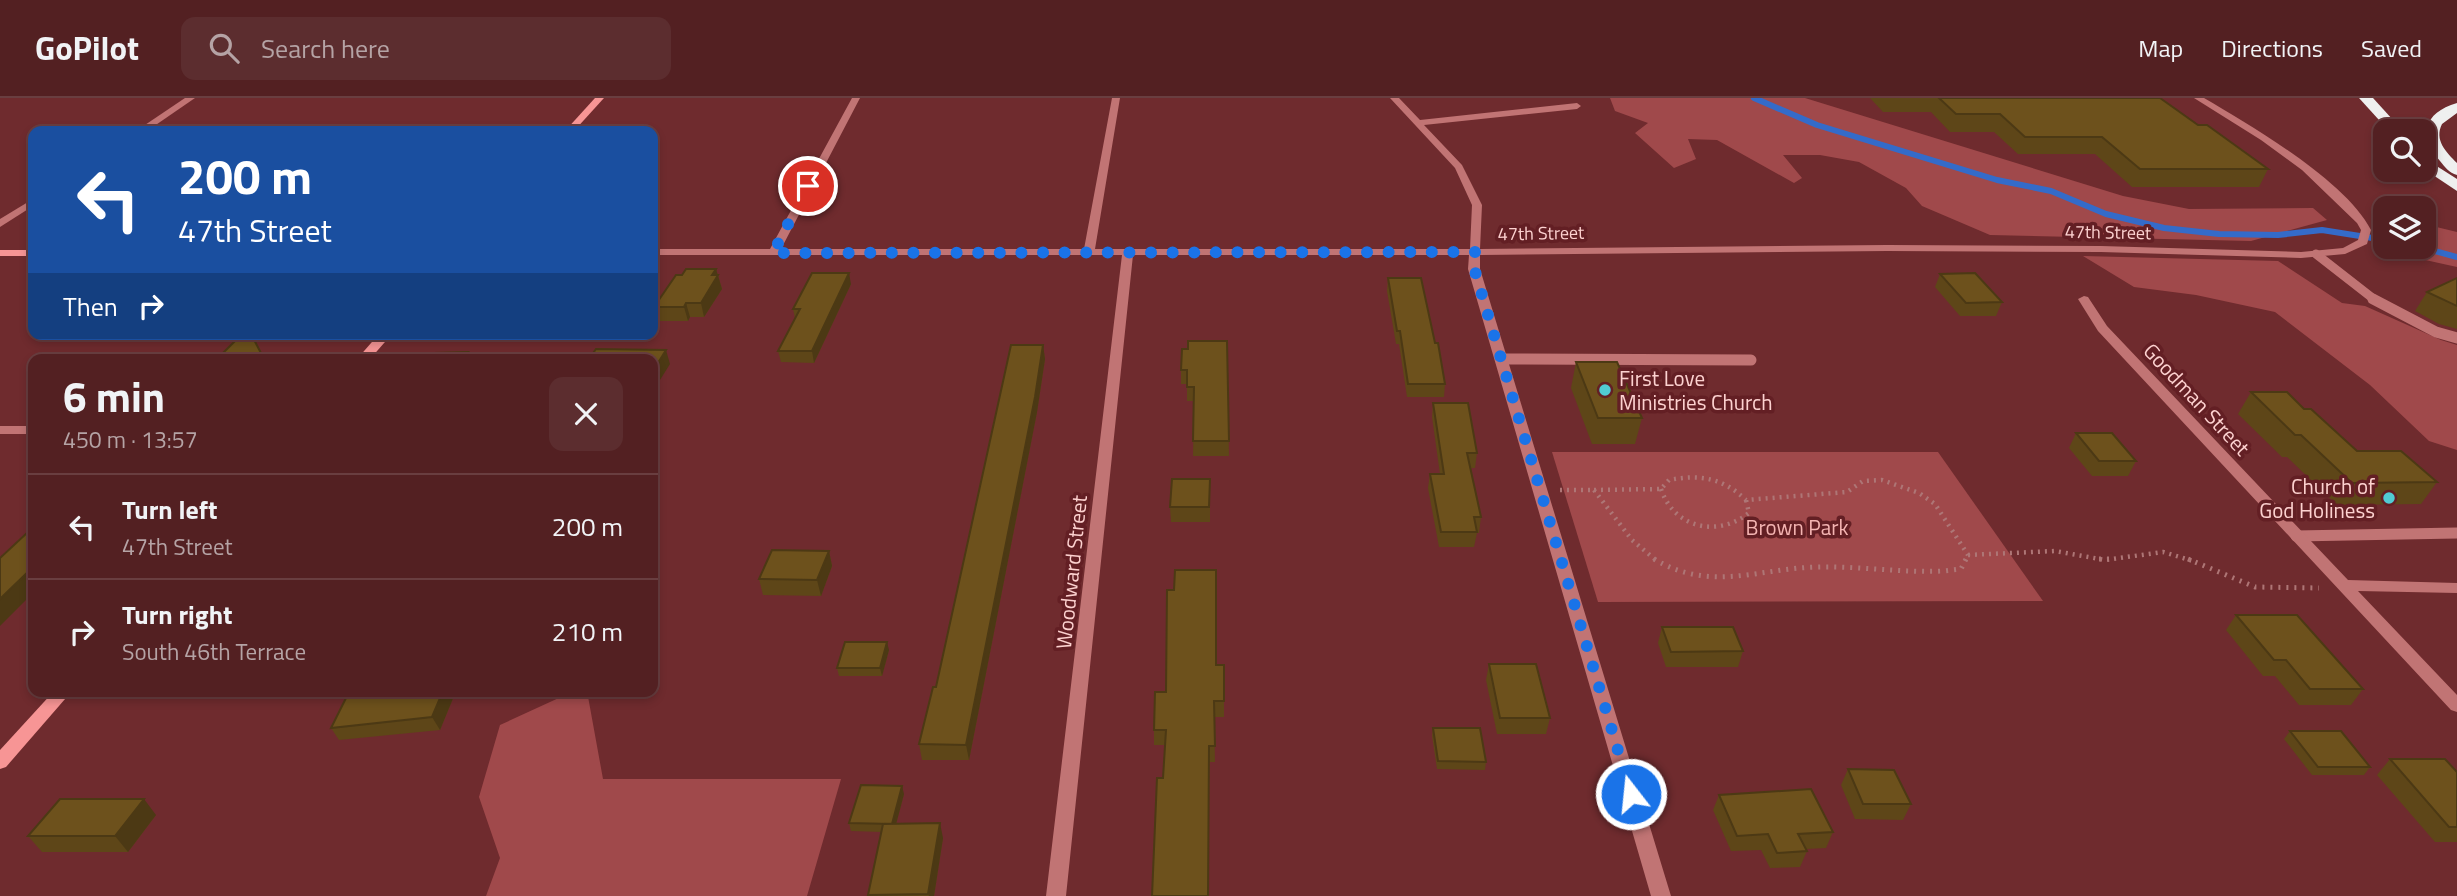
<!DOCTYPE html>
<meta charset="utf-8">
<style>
body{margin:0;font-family:"Titillium Web",sans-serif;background:#5c2d2f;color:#f1f3f6;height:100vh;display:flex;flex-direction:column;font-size:26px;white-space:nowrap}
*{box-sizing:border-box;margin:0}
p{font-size:23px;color:#b5a3a5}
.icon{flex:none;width:38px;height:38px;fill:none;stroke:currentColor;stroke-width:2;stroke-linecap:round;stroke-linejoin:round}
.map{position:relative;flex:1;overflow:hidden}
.panel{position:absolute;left:28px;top:256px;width:630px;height:343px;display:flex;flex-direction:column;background:#532022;border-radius:14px;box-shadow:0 4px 10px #0003,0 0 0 2px #693e40}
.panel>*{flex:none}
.hud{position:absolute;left:28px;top:28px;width:630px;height:214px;border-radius:14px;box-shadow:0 4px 10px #0003,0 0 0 2px #693e40;background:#1a4fa0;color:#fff;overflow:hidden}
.controls{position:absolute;left:2373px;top:21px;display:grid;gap:14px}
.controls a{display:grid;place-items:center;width:63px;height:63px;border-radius:14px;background:#532022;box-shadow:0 4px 10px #0003,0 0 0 2px #693e40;font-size:35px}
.pin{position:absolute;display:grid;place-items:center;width:60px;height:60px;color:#fff;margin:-30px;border:4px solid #fff;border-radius:50%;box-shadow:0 2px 7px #0007}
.me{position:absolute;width:77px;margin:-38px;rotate:344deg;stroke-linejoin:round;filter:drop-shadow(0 0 5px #0008)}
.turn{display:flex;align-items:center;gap:24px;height:147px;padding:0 35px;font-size:32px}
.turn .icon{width:91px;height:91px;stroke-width:2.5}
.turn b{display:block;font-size:49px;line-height:60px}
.then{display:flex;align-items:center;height:66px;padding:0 35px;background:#0003;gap:14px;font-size:26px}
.round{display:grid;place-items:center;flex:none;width:74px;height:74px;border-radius:14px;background:#5c2d2f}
.summary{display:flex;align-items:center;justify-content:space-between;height:119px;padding:0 35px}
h1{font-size:42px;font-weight:700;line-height:52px}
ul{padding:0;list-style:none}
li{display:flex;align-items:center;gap:21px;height:105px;padding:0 35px;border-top:2px solid #693e40}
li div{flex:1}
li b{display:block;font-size:26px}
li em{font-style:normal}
header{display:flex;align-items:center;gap:42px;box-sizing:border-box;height:98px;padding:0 35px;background:#532022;border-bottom:2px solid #693e40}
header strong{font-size:33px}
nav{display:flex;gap:38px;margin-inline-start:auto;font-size:24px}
.search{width:490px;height:63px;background:#5c2d2f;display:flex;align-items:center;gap:18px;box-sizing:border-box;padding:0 24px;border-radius:14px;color:#b5a3a5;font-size:26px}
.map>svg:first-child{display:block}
.green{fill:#a0494b}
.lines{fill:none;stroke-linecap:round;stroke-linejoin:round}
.stream{stroke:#346bc9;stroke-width:6}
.path-far1{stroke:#ae7676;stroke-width:4.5;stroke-dasharray:2 5;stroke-linecap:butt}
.path{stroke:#ae7676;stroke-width:5;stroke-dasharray:2 6;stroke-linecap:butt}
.service-far1{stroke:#c17474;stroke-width:9}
.service{stroke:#c17474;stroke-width:11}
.minor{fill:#c17474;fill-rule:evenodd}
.secondary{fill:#f79595;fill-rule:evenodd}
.motorway{fill:#eff0ef;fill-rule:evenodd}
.wall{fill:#5e4618}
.shaded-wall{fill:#4c3914}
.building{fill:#6d511c;stroke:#4c3914;stroke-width:2}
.route{stroke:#1a73e8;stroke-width:12;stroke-dasharray:0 21.6}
.poi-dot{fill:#51ccd3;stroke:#631f24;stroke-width:2.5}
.labels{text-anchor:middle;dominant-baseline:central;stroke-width:7;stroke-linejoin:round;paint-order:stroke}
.far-street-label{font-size:18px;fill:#fdd2d0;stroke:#631f24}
.poi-label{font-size:21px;fill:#fdd2d0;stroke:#631f24;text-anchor:start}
.street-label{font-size:21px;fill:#fdd2d0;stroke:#631f24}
.park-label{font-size:21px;fill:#f4b4b2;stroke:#631f24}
</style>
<header>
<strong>GoPilot</strong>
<div class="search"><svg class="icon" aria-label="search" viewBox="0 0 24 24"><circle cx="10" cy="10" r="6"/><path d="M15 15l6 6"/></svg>Search here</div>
<nav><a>Map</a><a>Directions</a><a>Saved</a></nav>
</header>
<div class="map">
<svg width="2457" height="798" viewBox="0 0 2457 798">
<rect width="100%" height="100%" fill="#6f2b2e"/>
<!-- green -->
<g class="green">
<polygon points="1610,0 1805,0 2123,98 2189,111 2313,110 2327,122 2251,143 1990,137 1922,108 1906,90 1859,64 1820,57 1783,57 1802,80 1794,85 1717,42 1688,41 1696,61 1674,70 1635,35 1648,25 1615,13"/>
<polygon points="2424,126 2457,134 2457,169 2398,156 2383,148 2385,142 2385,149 2424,149"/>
<polygon points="2083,158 2278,163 2342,205 2365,208 2441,242 2457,247 2457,352 2429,343 2370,287 2275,214 2196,197 2134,189"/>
<polygon points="1552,354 1938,354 2043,503 1598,504"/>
<polygon points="574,593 587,593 603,681 841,681 807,798 486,798 500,760 479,699 500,627"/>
</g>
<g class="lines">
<!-- stream -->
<g class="stream">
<polyline points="1754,0 1817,27 1997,82 2051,93 2106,116 2164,130 2219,136 2278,137 2322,132 2385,142"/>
<polyline points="2420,149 2457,159"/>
</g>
<!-- path-far1 -->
<g class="path-far1">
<path d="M1661,391C1674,430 1717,440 1749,415L1746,402"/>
<polyline points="1560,392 1594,392"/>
<polyline points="1594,392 1632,442 1657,463"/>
<path d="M1594,392L1661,391L1669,382C1700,376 1723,380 1746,402L1847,394L1863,383L1882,382L1919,395L1935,406L1968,457L1965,463"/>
<polyline points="1968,457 2055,453 2105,462 2163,454 2193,463"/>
</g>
<!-- path -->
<g class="path">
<path d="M1654,461C1711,495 1759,470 1818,469C1860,468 1901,475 1943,473L1961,471L1966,461"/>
<polyline points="2099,461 2112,461"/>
<polyline points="2188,461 2255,489 2319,490"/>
</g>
<!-- service-far1 -->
<polyline class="service-far1" points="2316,156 2375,202"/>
<!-- service -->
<g class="service">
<polyline points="2373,201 2436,234 2457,240"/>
<polyline points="1501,261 1751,262"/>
<polyline points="2296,438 2457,435"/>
</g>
<!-- minor -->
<g class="minor">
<polygon points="185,0 195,0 147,33 136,33"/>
<path d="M852,0H860L781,151H1084L1112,0H1120L1095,151H1470L1472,107L1455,70L1390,0H1399L1420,22L1577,5L1581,8L1577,11L1424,27L1462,67L1482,107L1480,151L1887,147L2101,148L2301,154L2343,150L2358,142L2361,132L2357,125L2302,72L2261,42L2194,0H2204C2252,28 2346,83 2371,132L2367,146L2345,156L2301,160L2101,154L1887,153L1480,157V171L1671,798H1651L1468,171L1469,157H1133L1066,798H1046L1122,157H653V151H770Z"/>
<polygon points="33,101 33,108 0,129 0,121"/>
<polygon points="2084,198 2088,199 2107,228 2348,482 2457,485 2457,495 2358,493 2457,597 2457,614 2451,612 2098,233 2078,201"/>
<rect x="0" y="328" width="33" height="8"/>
</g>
<!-- secondary -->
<g class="secondary">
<polygon points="595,0 604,0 574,33 565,33"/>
<rect x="0" y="152" width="33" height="6"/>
<polygon points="379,236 392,236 370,261 357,261"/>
<polygon points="54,593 72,593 6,669 0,671 0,652"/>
</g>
<!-- motorway -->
<g class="motorway">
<polygon points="2359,0 2373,0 2403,33 2389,33"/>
<path d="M2457,5V15L2442,26C2434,42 2446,54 2457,65V77C2449,75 2445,69 2440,63C2418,38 2423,15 2457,5Z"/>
<polygon points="2424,60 2457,81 2457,93 2424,71"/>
</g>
</g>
<!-- wall -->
<g class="wall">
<polygon points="1870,0 2160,0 2198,27 2268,71 2259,89 2132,89 2095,56 2018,56 1994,34 1950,34 1931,14 1883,14"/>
<polygon points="716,171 722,191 704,219 690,219 688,223 659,223 654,209 682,177"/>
<polygon points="1940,176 2002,204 1996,218 1960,218 1935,189"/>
<polygon points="1388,180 1435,245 1445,286 1444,299 1407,299 1399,246 1396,246 1387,193"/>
<polygon points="2457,180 2457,231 2439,226 2415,213 2427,194"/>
<polygon points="851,186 814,265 781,264 778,253 795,220 793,211"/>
<polygon points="1227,243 1229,358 1193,358 1194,303 1187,303 1187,286 1181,286 1181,272 1188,251"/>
<polygon points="1043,247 1045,261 1037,314 969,662 922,662 919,646"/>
<polygon points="1576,264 1642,320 1635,346 1592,346 1571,290"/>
<polygon points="2251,294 2357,353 2437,384 2421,406 2337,407 2287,359 2282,359 2238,316"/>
<polygon points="1433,305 1477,355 1475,370 1471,370 1481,419 1479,435 1477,435 1474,449 1439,449 1428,390 1430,376 1440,376 1432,319"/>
<polygon points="2076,335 2136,363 2128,378 2092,378 2069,350"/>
<polygon points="1210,381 1210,424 1171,424 1170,409"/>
<polygon points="829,453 832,468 821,498 763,497 759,481"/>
<polygon points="2236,517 2363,591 2351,607 2299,607 2275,578 2263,578 2226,532"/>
<polygon points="1662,529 1743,553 1738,569 1666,569 1658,545"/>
<polygon points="889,552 882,578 839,578 837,570"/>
<polygon points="1489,566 1550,620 1546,636 1497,636 1486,582"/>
<polygon points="1216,567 1224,567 1224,619 1214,619 1215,664 1210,664 1163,680 1165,647 1154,647 1154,632 1166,594"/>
<polygon points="377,593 456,593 440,632 339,642 331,630"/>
<polygon points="1433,630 1486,664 1485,672 1437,671 1432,638"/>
<polygon points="2290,633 2370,669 2364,677 2312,677 2284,641"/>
<polygon points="2390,661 2457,674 2457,744 2435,744 2377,677"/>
<polygon points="1848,671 1911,706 1903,722 1855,721 1841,687"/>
<polygon points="904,696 896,726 943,740 934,798 869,798 882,734 851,733 849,725"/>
<polygon points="1719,697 1833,734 1826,750 1806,751 1807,753 1800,769 1770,770 1761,752 1731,753 1713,712"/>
<polygon points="156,717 128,754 42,754 28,738"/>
</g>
<!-- shaded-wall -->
<g class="shaded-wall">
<polygon points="716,171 722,191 704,219 701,205 712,177"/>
<polygon points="849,175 851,186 814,265 812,253"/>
<polygon points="686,205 690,219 688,223 684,209"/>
<polygon points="1043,247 1045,261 1037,314 969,662 966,647"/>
<polygon points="666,252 670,266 655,290 653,282 653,273"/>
<polygon points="468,254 471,261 463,261"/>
<polygon points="262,257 264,261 251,261"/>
<polygon points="829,453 832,468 821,498 817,482"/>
<polygon points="33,469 33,495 0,528 0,501"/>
<polygon points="887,544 889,552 882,578 880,570"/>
<polygon points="443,593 456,593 440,632 432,619"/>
<polygon points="902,688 904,696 894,734 892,726"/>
<polygon points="144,701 156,717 128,754 115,738"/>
<polygon points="940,725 943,740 934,798 929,798 928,796"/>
</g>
<!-- building -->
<g class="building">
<polygon points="1939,0 2160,0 2198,27 2207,27 2268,71 2140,71 2102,39 2025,39 2000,16 1956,16"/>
<polygon points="686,171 716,171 712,177 718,177 701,205 686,205 684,209 654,209 676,177 682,177"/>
<polygon points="812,175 849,175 812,253 778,253 800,211 793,211"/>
<polygon points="1975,175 2002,204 1966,205 1940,176"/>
<polygon points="1388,180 1421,180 1435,245 1438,245 1445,286 1408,286 1400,233 1397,233"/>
<polygon points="2457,180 2457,208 2427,194"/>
<polygon points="242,236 251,236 262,257 251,261 217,261"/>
<polygon points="1188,243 1227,243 1229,343 1193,343 1194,289 1187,289 1187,272 1181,272 1182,251 1188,251"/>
<polygon points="1011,247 1043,247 1035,299 966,647 919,646 933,589 936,589"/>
<polygon points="596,251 666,252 653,273 653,261 589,261"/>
<polygon points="468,254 463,261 429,261 434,255"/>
<polygon points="101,256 167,256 162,261 96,261"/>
<polygon points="1576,264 1617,264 1642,320 1598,320"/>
<polygon points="2251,294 2287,294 2304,311 2311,311 2357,353 2401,353 2437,384 2352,385 2301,337 2295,337"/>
<polygon points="1433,305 1468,305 1477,355 1467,355 1481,419 1474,419 1477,434 1441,434 1430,376 1444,376"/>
<polygon points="2076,335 2112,335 2136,363 2099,363"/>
<polygon points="1172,381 1210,381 1209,409 1170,409"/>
<polygon points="28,434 33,434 33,469 0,501 0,460"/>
<polygon points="772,452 829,453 817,482 759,481"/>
<polygon points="1175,472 1216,472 1216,567 1224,567 1224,603 1214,603 1215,648 1209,648 1208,798 1152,798 1157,680 1163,680 1166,632 1154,632 1155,594 1166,594 1167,492 1174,492"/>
<polygon points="2236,517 2297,517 2363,591 2310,591 2286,562 2274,562"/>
<polygon points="1662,529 1733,529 1743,553 1671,554"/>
<polygon points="845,544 887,544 880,570 837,570"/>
<polygon points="1489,566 1536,566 1550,620 1500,620"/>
<polygon points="377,593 443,593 432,619 331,630 348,596"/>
<polygon points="1433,630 1480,630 1486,664 1438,663"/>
<polygon points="2290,633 2341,633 2370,669 2318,669"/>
<polygon points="2390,661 2445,661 2457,674 2457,729 2449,729"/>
<polygon points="1848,671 1894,672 1911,706 1863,706"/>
<polygon points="861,687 902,688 892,726 849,725"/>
<polygon points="1811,691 1833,734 1798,736 1807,753 1777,755 1768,736 1737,738 1719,697"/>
<polygon points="60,701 144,701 115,738 28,738"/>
<polygon points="940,725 928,796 868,797 883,726"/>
</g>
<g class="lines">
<!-- route -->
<polyline class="route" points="808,88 773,155 1475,154 1474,170 1631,696"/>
</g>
<!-- markers -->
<g class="poi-dot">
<circle cx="1605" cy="292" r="7"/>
<circle cx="2389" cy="400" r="7"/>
</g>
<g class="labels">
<!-- far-street labels -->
<g class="far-street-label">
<text transform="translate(2108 134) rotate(1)">47th Street</text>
<text transform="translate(1541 135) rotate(-1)">47th Street</text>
</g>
<!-- poi labels -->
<g class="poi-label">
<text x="1619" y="280">First Love<tspan x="1619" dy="24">Ministries Church</tspan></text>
<text x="2375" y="388" text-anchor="end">Church of<tspan x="2375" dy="24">God Holiness</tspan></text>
</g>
<!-- street labels -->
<g class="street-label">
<text transform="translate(2197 301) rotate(47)">Goodman Street</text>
<text transform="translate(1071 474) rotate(-84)">Woodward Street</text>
</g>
<!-- park labels -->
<g class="park-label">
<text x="1797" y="429">Brown Park</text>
</g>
</g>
</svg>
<div class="controls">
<a><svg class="icon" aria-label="search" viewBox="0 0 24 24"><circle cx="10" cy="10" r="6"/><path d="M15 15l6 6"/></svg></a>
<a><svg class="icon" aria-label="layers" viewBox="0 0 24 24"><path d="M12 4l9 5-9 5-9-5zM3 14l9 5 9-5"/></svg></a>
</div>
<div class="pin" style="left:808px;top:88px;background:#d93025"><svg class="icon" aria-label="arrive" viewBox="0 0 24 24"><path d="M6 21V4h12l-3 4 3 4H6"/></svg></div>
<svg class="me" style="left:1631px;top:696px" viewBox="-20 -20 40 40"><circle r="17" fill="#1a73e8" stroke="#fff" stroke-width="3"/><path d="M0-11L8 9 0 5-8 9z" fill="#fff"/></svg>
<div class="hud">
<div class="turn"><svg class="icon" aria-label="left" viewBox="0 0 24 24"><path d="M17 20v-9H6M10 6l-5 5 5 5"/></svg><div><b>200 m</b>47th Street</div></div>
<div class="then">Then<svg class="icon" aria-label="right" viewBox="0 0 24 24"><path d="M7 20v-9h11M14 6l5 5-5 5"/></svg></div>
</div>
<section class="panel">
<div class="summary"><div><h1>6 min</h1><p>450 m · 13:57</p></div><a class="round"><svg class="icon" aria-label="close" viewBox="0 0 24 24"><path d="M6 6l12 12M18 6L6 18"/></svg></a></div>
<ul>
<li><svg class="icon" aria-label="left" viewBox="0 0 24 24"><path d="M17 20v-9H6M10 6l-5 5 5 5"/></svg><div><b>Turn left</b><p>47th Street</p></div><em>200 m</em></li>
<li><svg class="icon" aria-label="right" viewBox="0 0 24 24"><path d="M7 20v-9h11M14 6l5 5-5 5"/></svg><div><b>Turn right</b><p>South 46th Terrace</p></div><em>210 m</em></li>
</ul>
</section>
</div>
